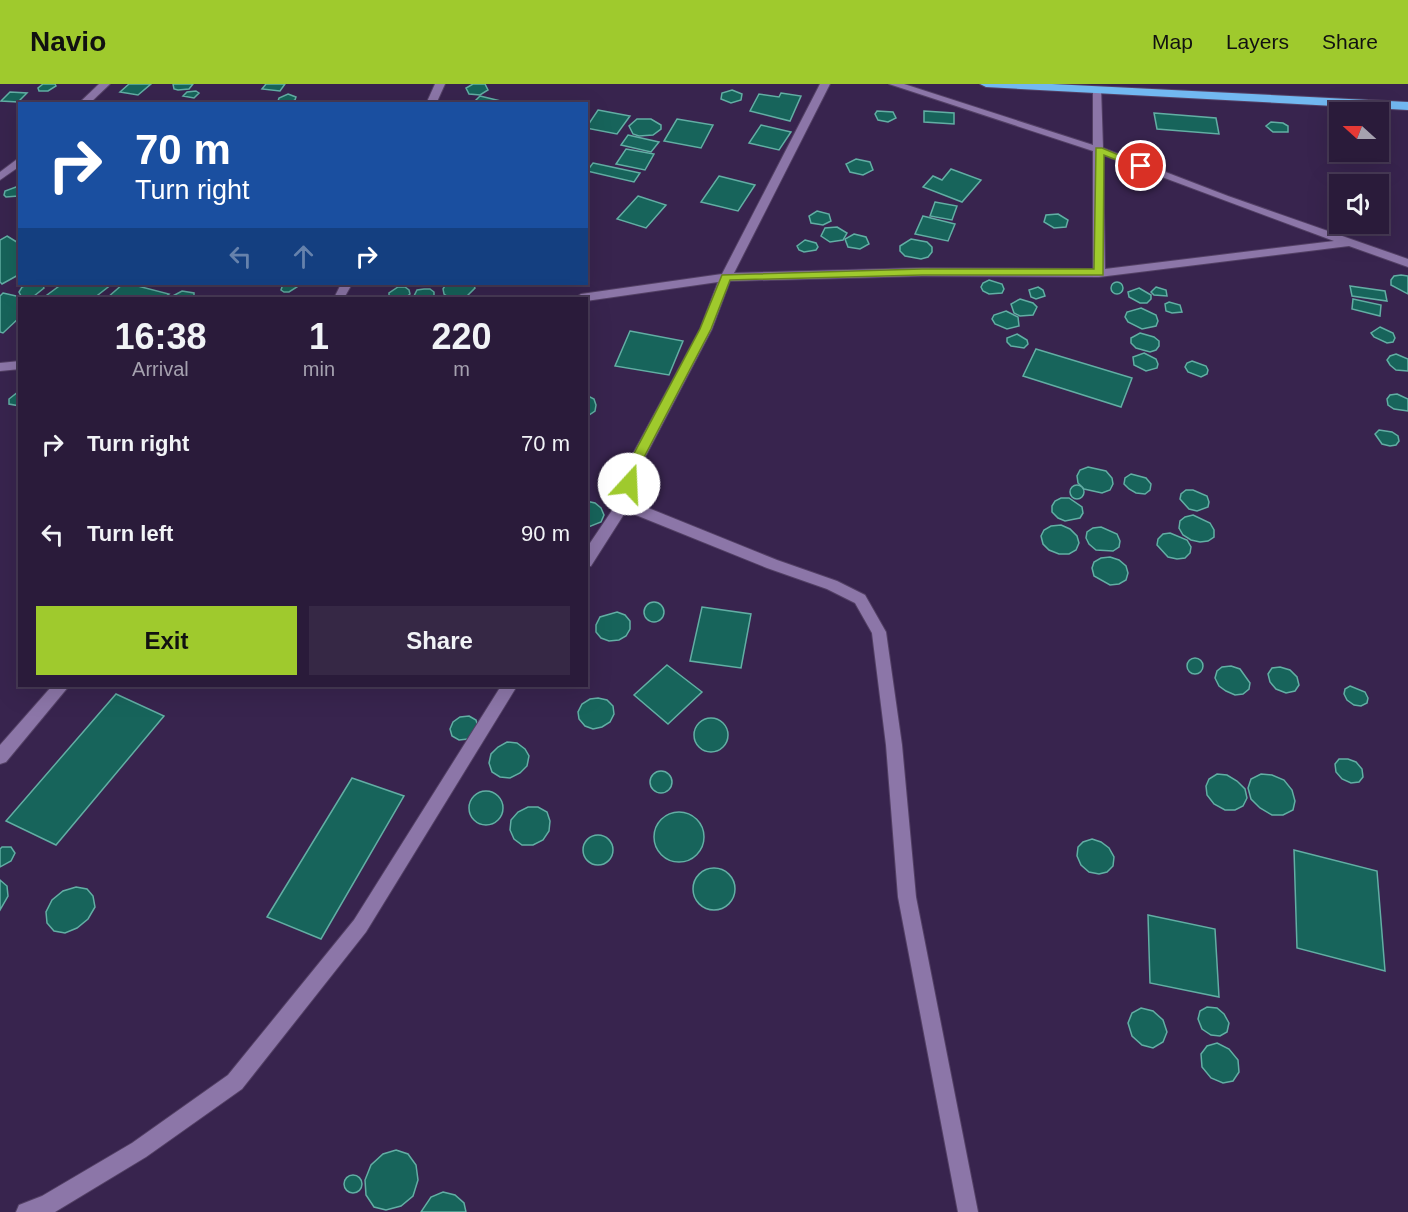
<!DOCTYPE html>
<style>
body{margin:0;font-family:Arial,sans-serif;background:#362845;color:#f1f3f6;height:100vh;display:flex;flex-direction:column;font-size:22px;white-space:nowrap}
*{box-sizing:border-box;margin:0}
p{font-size:20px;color:#a5a1af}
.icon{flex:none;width:33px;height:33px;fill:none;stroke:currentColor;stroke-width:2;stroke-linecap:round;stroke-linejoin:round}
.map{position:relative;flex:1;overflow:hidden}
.side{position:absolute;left:18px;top:213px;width:570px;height:390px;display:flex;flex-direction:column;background:#2a1b3a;border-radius:0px;box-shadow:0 6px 24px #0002,0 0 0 2px #463954}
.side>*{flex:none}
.guide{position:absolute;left:18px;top:18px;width:570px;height:183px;border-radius:0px;box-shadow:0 6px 24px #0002,0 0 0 2px #463954;background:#1a4fa0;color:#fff;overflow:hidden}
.needle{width:39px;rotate:291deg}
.buttons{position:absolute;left:1329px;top:18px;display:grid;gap:12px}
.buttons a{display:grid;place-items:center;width:60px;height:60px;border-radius:0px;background:#2a1b3a;box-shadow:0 6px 24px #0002,0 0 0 2px #463954;font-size:30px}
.pin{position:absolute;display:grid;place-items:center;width:51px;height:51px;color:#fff;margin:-26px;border:3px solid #fff;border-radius:50%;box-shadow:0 2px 6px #0007}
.me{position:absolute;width:66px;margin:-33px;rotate:20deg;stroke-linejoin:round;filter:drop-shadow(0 0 4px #0008)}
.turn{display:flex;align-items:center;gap:21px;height:126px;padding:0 18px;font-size:27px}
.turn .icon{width:78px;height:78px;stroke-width:2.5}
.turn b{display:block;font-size:42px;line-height:51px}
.lanes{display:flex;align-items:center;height:57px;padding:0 18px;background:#0003;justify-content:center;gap:30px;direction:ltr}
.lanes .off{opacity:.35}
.eta{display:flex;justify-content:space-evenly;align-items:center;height:102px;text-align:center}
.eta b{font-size:36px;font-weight:700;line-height:42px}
.button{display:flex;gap:12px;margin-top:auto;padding:12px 18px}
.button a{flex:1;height:69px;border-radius:0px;background:#9fca2d;color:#111;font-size:24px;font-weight:700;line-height:69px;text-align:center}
.button a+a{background:#362845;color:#f1f3f6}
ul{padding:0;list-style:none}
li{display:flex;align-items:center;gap:18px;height:90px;padding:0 18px}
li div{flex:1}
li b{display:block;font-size:22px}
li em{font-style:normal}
header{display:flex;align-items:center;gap:36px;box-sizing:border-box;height:84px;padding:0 30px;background:#9fca2d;color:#111}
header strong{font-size:28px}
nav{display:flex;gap:33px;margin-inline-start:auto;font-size:21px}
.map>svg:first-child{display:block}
.building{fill:#17645b;stroke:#62aea4;stroke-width:1.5}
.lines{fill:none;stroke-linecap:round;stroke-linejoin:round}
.minor-casing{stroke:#534065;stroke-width:2}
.highway-casing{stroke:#534065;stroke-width:2}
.minor{fill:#8c76a8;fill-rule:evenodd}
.highway{fill:#72b8f1;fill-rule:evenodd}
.route{fill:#9fca2d;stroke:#67831d;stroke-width:1.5}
</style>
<header>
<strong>Navio</strong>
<nav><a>Map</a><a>Layers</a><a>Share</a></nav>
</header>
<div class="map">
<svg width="1408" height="1128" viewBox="0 0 1408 1128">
<rect width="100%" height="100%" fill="#38244e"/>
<!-- building -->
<g class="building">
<polygon points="43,0 55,0 56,2 48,7 39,7 38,4"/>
<polygon points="129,0 151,0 138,11 120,8"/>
<polygon points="173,0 193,0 189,5 178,6 174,5"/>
<polygon points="266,0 285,0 280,7 262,5"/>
<polygon points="473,0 485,0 488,6 480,11 469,10 466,4"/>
<polygon points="732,6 742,10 741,16 731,19 721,15 722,9"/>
<polygon points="196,7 199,9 194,14 183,12 187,8"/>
<polygon points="10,8 27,9 18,18 1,17"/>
<polygon points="781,9 801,12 790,37 750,27 759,10 779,13"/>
<polygon points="288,10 296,13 295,16 287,20 278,17 279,14"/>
<polygon points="480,12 509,19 472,20"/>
<polygon points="598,26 630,32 617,50 586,44"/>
<polygon points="877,27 893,28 896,34 888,38 878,36 875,30"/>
<polygon points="924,27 954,29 954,40 924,38"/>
<polygon points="1154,29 1216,34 1219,50 1157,45"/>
<polygon points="637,35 651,35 661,41 661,45 653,51 639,52 633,50 629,42"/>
<polygon points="677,35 713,41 701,64 664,57"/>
<polygon points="1271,38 1283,39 1288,42 1288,48 1273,48 1266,42"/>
<polygon points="1335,39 1340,40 1340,68 1378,68 1378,56 1381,77 1337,71"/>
<polygon points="761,41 791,48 779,66 749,59"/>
<polygon points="628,51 659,58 651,68 621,61"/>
<polygon points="626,65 654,70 645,86 616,80"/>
<polygon points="856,75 870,78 873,86 863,91 850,88 846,80"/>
<polygon points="593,79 640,89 634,98 587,87"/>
<polygon points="951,85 981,96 962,118 923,103 933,92 942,96"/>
<polygon points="719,92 755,101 738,127 701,118"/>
<polygon points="16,103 20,103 18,112 6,113 4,111 5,107"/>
<polygon points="638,112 666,121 646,144 617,135"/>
<polygon points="935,118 957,122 952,136 930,132"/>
<polygon points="817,127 829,130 831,137 823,141 811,139 809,132"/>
<polygon points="1058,130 1068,136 1066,143 1054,144 1044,138 1046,131"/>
<polygon points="923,132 955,140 948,157 915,150"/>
<polygon points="837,143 847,149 843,156 830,158 821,152 825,144"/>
<polygon points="854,150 866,153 869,160 860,165 848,163 845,155"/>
<polygon points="7,152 20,160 20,190 2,200 0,198 0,156"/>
<polygon points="911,155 927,158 932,163 932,168 928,173 921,175 905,172 900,167 900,162"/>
<polygon points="805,156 816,159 818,163 816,166 804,168 799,166 797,162"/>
<polygon points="1401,191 1408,192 1408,210 1391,201 1391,196 1394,192"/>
<polygon points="989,196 1002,200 1004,205 1002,209 989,210 983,207 981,203 983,199"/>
<circle cx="1117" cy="204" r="6"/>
<polygon points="29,200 42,200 44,204 34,212 21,212 19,208 22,203"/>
<polygon points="62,200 112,200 94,214 43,214"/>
<polygon points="123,200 130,200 169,210 164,214 107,214"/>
<polygon points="283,200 296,200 297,203 289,208 284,208 281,206"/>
<polygon points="446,200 473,200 475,204 466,213 450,214 444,210 443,205"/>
<polygon points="1350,202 1385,207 1387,217 1352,212"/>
<polygon points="398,203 405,203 409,206 410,210 405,214 389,213 389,209"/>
<polygon points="1038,203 1043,206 1045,212 1036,215 1031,213 1029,206"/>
<polygon points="1156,203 1166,206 1167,212 1154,211 1151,208"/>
<polygon points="1139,204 1151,211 1151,215 1147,219 1140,219 1129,213 1128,208"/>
<polygon points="424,205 430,205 434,208 434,213 413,214 417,206"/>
<polygon points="182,207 194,209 194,214 169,214"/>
<polygon points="3,209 25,214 20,214 20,233 3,249 0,248 0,212"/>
<polygon points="1020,215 1033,219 1037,223 1033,231 1020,232 1014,229 1011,220"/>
<polygon points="1353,215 1381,221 1380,232 1352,225"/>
<polygon points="1169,218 1180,221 1182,228 1172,229 1166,227 1165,220"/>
<polygon points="1141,224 1156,231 1158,237 1156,242 1142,245 1128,238 1125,233 1127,228"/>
<polygon points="1006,227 1018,233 1019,242 1007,245 995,240 992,235 994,231"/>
<polygon points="1380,243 1393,249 1395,254 1393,258 1387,259 1374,253 1371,249"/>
<polygon points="630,247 683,257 669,291 615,282"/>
<polygon points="1140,249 1154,253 1159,257 1159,262 1156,266 1150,268 1136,264 1131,259 1131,254"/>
<polygon points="1017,250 1027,256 1028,260 1024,264 1011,262 1007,258 1007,254"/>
<polygon points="1036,265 1132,294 1121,323 1023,292"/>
<polygon points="1144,269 1156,275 1158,280 1157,284 1146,287 1134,281 1133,273"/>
<polygon points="1396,270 1408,275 1408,287 1396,286 1390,281 1387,276 1390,272"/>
<polygon points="1192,277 1206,282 1208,286 1207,290 1201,293 1188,288 1185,283 1187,279"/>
<polygon points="18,308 20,322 9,320 9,315"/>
<polygon points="1397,310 1408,315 1408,327 1394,325 1388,321 1387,315 1390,311"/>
<polygon points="586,311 594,315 596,321 595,327 586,333"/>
<polygon points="1379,346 1392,348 1398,352 1399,357 1396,361 1390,362 1382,360 1375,350"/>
<polygon points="1088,383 1106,387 1112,394 1113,400 1110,406 1102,409 1084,405 1078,399 1077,392 1080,386"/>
<polygon points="1131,390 1146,394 1151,400 1150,406 1145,410 1136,409 1129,405 1124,400 1125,394"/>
<circle cx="1077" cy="408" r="7"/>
<polygon points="1186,406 1193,406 1207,412 1209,418 1208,423 1197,427 1189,425 1180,415 1181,410"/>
<polygon points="1061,414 1069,414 1082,423 1083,429 1080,434 1065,437 1058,434 1052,428 1052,422 1055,417"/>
<polygon points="586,417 595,419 601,424 604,431 601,438 586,444"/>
<polygon points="1193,431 1210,439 1214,446 1214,453 1208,457 1200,458 1191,456 1183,451 1179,444 1180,437 1185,433"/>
<polygon points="1061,441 1070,445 1077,452 1079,459 1076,466 1069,470 1059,470 1049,466 1043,460 1041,452 1044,446 1051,442"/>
<polygon points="1101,443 1117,450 1120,457 1119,463 1113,467 1096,466 1089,460 1086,454 1087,448 1093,444"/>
<polygon points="1170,449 1187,456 1191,463 1190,469 1185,474 1177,475 1168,473 1157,461 1158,455 1163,450"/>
<polygon points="1110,473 1119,476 1126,482 1128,489 1126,496 1119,500 1110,501 1094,492 1092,484 1094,478 1101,474"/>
<circle cx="654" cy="528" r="10"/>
<polygon points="702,523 751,530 741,584 690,577"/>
<polygon points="617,528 625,531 630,537 630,545 626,552 619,556 609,557 601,554 596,548 596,541 600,533"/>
<circle cx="1195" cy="582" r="8"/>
<polygon points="667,581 702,608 668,640 634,611"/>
<polygon points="1231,582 1240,585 1250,599 1249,605 1243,610 1235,611 1226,607 1219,602 1215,594 1217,587 1222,583"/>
<polygon points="1280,583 1290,586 1297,593 1299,601 1295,607 1286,609 1276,605 1270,598 1268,590 1272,584"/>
<polygon points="1350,602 1365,608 1368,614 1367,619 1361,622 1354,621 1347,616 1344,610 1345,605"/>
<polygon points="116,610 164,632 56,761 6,737"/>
<polygon points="598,614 607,616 613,622 614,630 610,638 602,643 593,645 585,642 579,635 578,628 582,620 590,615"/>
<polygon points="469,632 476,636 478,643 468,655 459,656 452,652 450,645 453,638 460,633"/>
<circle cx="711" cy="651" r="17"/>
<polygon points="507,658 517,659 525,665 529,672 527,682 520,689 510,694 500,693 492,688 489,679 491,670 498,663"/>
<polygon points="1339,675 1348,675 1356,678 1362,685 1363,693 1359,698 1351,699 1342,695 1336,688 1335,680"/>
<circle cx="661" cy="698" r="11"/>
<polygon points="1217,690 1227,691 1237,697 1245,705 1247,714 1243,722 1235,726 1225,726 1214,720 1207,711 1206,702 1209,695"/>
<polygon points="1261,690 1272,691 1284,696 1292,706 1295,717 1293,726 1283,731 1272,731 1260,724 1251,715 1248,704 1251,695"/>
<polygon points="352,694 404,712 321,855 267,833"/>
<circle cx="486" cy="724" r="17"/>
<polygon points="528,723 538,723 547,728 550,737 549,747 543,756 533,761 522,761 514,755 510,746 511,736 518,728"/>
<circle cx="679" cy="753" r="25"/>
<circle cx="598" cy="766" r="15"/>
<polygon points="1092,755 1101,758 1109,764 1114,773 1113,782 1107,788 1099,790 1089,788 1081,781 1077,772 1078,763 1083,758"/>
<polygon points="2,763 11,763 15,769 11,777 0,783 0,765"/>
<polygon points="1294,766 1377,787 1385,887 1297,864"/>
<circle cx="714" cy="805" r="21"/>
<polygon points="0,796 7,802 8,812 0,826"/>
<polygon points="76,803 87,805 93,812 95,823 88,835 77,844 65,849 54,847 47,839 46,828 52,816 63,807"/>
<polygon points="1148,831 1215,845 1219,913 1150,899"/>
<polygon points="1207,923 1217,924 1224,930 1229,939 1227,948 1220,952 1211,951 1202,945 1198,935 1200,927"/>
<polygon points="1141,924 1153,927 1163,936 1167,948 1163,958 1153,964 1142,961 1132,952 1128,939 1132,929"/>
<polygon points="1217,959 1229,965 1238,976 1239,988 1233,997 1223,999 1211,994 1202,983 1201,970 1207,962"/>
<polygon points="396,1066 408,1070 416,1081 418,1096 413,1112 401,1122 386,1126 374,1123 366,1111 365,1096 371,1081 383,1070"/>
<circle cx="353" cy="1100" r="9"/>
<polygon points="443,1108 455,1111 464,1119 466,1128 421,1128 431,1113"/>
</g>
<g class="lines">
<defs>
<g id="minor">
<polygon points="99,0 110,0 89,20 78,20"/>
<polygon points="435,0 445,0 436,20 426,20"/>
<path d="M820,0H830L734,189L922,184L1093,185V67L889,0H904L1093,61V6L1101,4L1103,64L1228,112L1408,175V183L1349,162L1099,193L922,192L730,197L712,245L642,379L631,417L777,476L837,497L865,511L886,548L902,661L916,813L978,1128H958L898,813L886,661L872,549L855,519L827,505L767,484L626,427L591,482L586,483V465L617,419L628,379L700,245L718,198L586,217V214H575L581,210L722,190ZM1103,71L1334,157L1105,185Z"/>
<polygon points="20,73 20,82 0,96 0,88"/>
<polygon points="341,200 352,200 344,214 334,214"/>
<polygon points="20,277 20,285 0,287 0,279"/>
<polygon points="52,602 69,602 6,678 0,680 0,661"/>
<polygon points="501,602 517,602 366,848 242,1005 146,1073 55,1128 16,1128 19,1121 42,1112 132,1059 228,991 354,836"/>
</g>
<polygon id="highway" points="980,0 1052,0 1408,18 1408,26 986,3"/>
</defs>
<!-- minor casing -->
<use href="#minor" class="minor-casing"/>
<!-- highway casing -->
<use href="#highway" class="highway-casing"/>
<!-- minor -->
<use href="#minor" class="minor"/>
<!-- highway -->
<use href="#highway" class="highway"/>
</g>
<!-- route -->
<polygon class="route" points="1096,64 1102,64 1145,82 1137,84 1104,71 1103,191 922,191 730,196 711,245 641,379 633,403 624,403 623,400 629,379 700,245 722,191 922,185 1094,185"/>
</svg>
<div class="buttons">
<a><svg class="needle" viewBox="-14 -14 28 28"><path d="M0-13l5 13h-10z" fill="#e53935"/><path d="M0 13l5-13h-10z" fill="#a5a1af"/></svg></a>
<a><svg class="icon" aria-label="sound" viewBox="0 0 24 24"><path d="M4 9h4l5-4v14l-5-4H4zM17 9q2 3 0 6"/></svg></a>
</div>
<div class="pin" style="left:1141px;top:82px;background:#d93025"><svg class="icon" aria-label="arrive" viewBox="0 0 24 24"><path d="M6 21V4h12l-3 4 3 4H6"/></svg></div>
<svg class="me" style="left:629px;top:400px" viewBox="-20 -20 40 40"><circle r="19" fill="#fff"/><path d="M0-13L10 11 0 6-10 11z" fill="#9fca2d"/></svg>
<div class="guide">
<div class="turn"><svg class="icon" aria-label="right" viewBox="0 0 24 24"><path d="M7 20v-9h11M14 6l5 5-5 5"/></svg><div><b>70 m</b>Turn right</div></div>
<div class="lanes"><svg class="icon off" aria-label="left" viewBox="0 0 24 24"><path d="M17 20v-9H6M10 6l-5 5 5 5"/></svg><svg class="icon off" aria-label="ahead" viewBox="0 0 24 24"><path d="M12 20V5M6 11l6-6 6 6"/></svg><svg class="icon" aria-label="right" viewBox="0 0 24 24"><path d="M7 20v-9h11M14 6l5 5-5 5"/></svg></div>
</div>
<section class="side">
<div class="eta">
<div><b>16:38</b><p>Arrival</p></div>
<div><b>1</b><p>min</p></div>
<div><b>220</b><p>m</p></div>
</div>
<ul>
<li><svg class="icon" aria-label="right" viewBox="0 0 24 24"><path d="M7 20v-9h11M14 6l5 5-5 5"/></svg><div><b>Turn right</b></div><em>70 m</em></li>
<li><svg class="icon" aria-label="left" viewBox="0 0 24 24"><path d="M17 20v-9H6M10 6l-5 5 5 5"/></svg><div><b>Turn left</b></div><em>90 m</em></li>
</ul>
<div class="button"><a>Exit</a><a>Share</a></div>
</section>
</div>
